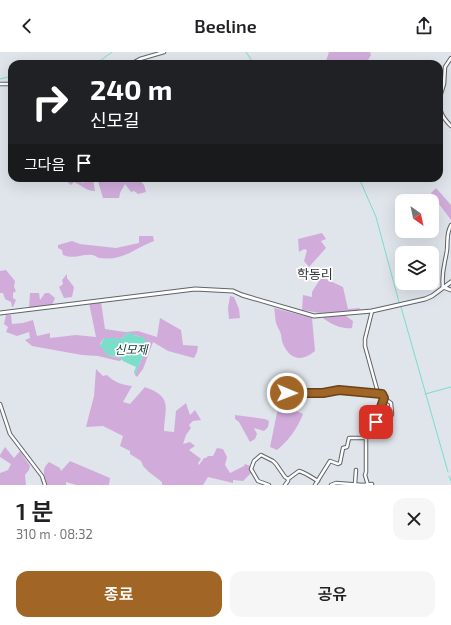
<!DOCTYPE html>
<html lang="ko">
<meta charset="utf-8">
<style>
body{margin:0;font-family:"Exo 2","Noto Sans KR",sans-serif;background:#f6f6f6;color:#202124;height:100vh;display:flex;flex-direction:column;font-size:15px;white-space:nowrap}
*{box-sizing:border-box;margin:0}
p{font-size:13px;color:#757577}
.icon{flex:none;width:22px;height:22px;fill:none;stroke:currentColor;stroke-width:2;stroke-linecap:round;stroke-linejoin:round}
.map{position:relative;height:433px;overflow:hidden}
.panel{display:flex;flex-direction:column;background:#fff;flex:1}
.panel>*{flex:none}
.hud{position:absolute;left:8px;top:8px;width:435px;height:122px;border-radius:12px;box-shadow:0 4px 16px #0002;background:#202124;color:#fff;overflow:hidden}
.needle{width:26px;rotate:147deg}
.fabs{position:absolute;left:395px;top:142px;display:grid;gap:8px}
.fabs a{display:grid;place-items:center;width:44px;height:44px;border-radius:8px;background:#fff;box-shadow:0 4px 16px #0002;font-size:20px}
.pin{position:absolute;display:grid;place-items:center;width:34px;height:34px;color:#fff;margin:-17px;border-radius:8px;box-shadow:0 2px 6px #0006}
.me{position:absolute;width:44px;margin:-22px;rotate:91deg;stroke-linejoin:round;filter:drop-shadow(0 0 3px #0008)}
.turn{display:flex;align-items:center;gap:14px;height:84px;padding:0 16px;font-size:18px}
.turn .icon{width:52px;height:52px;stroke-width:2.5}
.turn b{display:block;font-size:28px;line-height:34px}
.then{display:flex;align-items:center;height:38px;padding:0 16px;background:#0003;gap:8px;font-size:15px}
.round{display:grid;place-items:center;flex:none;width:42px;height:42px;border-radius:12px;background:#f6f6f6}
.head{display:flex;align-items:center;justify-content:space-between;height:68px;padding:0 16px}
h1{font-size:24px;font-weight:600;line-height:30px}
.action{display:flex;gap:8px;margin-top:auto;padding:8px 16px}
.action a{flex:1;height:46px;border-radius:12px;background:#a16626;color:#fff;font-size:16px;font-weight:600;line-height:46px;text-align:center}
.action a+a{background:#f6f6f6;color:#202124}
header{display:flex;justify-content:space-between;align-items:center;height:52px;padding:0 16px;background:#fff;font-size:18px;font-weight:600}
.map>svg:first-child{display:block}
.green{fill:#d1acdb}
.water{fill:#7cddca}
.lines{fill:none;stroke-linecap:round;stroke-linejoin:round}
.stream{stroke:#7cddca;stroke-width:1}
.minor-casing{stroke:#5f6469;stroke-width:4.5}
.tertiary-casing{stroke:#5f6469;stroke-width:5}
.minor{stroke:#fff;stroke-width:2.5}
.tertiary{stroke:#fff;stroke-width:3}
.route-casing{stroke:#694219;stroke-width:10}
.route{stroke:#a16626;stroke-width:7}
.labels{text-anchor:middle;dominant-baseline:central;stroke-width:3.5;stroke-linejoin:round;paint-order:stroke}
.water-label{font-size:12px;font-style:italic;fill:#134038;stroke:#fff}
.quarter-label{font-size:13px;fill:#343638;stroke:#fff}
</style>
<header><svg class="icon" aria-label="back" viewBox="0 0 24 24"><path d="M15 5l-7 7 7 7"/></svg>Beeline<svg class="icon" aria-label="share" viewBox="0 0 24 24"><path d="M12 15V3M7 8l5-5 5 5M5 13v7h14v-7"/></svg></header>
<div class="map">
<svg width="451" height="433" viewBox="0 0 451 433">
<rect width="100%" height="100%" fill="#dfe5eb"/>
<!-- green -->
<g class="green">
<polygon points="329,0 370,0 371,3 368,8 374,10 376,8 380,12 325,12"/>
<path d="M65,126H78L83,131L87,128L93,127L95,139C88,140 81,133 74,130L71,133L64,127Z"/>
<polygon points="97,126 138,126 144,133 146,140 138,142 134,139 131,140 125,132 120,141 119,146 103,146"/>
<polygon points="436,136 451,153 451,168 431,141"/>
<polygon points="322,181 326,187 321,189 326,196 309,215 304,209 307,198 304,197 299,200 298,187"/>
<path d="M139,184H153L154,189C133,197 124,209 99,206C97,205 95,204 93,203C83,201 75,208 63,203L62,198L58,196V193L72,189L80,192L116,196L139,191Z"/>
<polygon points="6,218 15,229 14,235 16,239 13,241 13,246 16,248 13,255 12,255 11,250 5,247 3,241 0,241 0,219"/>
<polygon points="67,222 67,226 74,235 72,245 64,246 59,235 63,232 62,228"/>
<polygon points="322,224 328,228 343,235 348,257 359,256 361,258 357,260 320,261 302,258 303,243 312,245 312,240"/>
<polygon points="30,241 39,241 40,248 45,241 49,241 55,246 52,253 29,256"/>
<polygon points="230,244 234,245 239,257 240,266 229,267 228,256"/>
<path d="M101,250L105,277L125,280L138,279L157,285L160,266L181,278L183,293L198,294L197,300L194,306L168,299L153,290L143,317L137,325L135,323L147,294L141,285C135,284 132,281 126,282L121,287L104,286L100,292L110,304L121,306L122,308L119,309L98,304L82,303L32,294L25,288L30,286L29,280L17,284L6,280L8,275L4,272L6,263H11L12,272L23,271L33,268L37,284L50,281V286L76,283L96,285L89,251Z"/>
<path d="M274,256L312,266L315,299C302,310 290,308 283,292C281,288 282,283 280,280C279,277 277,274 276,271C275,266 275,260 274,256Z"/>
<path d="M342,263L346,264L353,269L352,276C343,278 328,271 322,265Z"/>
<path d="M96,317L103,324L107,323C114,330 122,333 132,334L123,350L130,352L145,335C173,345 165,355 164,379L174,380L176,359L186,351L190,363L195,358L201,368L193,369L189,373L191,376L186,383L183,392L190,390L195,394L189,398L201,407L198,411L199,413L204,406H206L208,404H213L217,396L223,397L227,405L225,413L230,421L244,414L245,412L250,414V416L251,421L243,429L233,428V431L208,425L203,433H162V430L149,420L143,414L141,409L130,402V399L120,394L123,384L103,374L86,375L94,344Z"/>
<path d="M279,351L303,362C297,377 289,388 277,398L270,395Z"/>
<polygon points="235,363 265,367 269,369 268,375 264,379 254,376 257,382 255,387 250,390 239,370 235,367"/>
<polygon points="5,395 14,406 20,399 30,414 29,418 25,423 26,433 0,433 0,421 8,418 11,412 0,405 0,403"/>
<path d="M70,409L110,426L109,433H76L66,430V433H47C44,424 41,417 49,410L60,416L61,419Z"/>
</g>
<!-- water -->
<polygon class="water" points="132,281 136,284 144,285 147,294 135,323 134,320 136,315 123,309 121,306 107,303 100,294 104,286 116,286 121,287 126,282"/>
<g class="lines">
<!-- stream -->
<g class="stream">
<polyline points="246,0 254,12"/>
<polyline points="92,12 100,9 112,0"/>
<polyline points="0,27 12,24"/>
<polyline points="359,126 376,165 399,250"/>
<polyline points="401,255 448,420"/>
<polyline points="425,342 451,335"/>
<polyline points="449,424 451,429"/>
</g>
<defs>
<g id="minor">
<polyline points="131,12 140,7 164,0"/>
<polyline points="0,32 12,32"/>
<polyline points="439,48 444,32 445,15 451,6"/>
<path d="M439,50C440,61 443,66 451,74"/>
<path d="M443,235C441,220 445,212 447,198C448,187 446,182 451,173"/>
<polyline points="372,259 365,287 365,294 378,341"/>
<path d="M273,341H323L339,338L382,342C385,350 379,362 376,370H371L366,386H349L347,395L343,396L340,411L338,412L330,409L315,433"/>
<polyline points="0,352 10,382 42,424 45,433"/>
<polyline points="367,382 378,380 386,370 389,369 392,362 391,351 384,346"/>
<polyline points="366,386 366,420 365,423 368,433"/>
<polyline points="355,432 356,418"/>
<path d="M269,433L258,429L251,417L254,409L261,403L273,409L276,412L285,425L288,427L299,419C306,421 311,425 318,429"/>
<polyline points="285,433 288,429 288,427"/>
<polyline points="331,433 336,431 363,433"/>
<polyline points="363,433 372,432"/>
</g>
<g id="tertiary">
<polyline points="443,235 451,238"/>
<polyline points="0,261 195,237 233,239 242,243 314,264 372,259 425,247 432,244 451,230"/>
</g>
</defs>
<!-- minor casing -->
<use href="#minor" class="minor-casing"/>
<!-- tertiary casing -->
<use href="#tertiary" class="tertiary-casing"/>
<!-- minor -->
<use href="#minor" class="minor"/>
<!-- tertiary -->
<use href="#tertiary" class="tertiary"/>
</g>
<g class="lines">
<defs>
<polyline id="route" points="287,341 323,341 339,338 382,342 384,346 376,370"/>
</defs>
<!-- route casing -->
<use href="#route" class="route-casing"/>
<!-- route -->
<use href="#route" class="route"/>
</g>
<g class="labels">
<!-- water labels -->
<g class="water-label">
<text x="131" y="297">신모제</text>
</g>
<!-- quarter labels -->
<g class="quarter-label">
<text x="315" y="222">학동리</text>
</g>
</g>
</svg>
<div class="fabs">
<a><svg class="needle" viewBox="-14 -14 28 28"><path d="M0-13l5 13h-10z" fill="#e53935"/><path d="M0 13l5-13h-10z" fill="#757577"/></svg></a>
<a><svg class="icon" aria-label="layers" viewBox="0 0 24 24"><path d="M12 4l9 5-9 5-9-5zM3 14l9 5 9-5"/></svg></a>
</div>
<div class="pin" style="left:376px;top:370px;background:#d93025"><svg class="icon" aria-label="arrive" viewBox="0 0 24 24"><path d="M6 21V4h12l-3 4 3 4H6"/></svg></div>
<svg class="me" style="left:287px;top:341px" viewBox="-20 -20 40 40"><circle r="17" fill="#a16626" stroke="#fff" stroke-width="3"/><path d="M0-11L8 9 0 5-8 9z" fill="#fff"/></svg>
<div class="hud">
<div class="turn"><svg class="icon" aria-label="right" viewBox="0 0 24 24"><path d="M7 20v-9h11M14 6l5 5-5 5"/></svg><div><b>240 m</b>신모길</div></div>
<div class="then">그다음<svg class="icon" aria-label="arrive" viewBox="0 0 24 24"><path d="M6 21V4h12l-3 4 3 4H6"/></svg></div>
</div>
</div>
<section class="panel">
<div class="head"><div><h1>1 분</h1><p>310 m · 08:32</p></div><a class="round"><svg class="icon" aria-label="close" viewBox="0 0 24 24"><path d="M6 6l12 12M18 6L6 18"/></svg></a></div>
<div class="action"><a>종료</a><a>공유</a></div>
</section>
